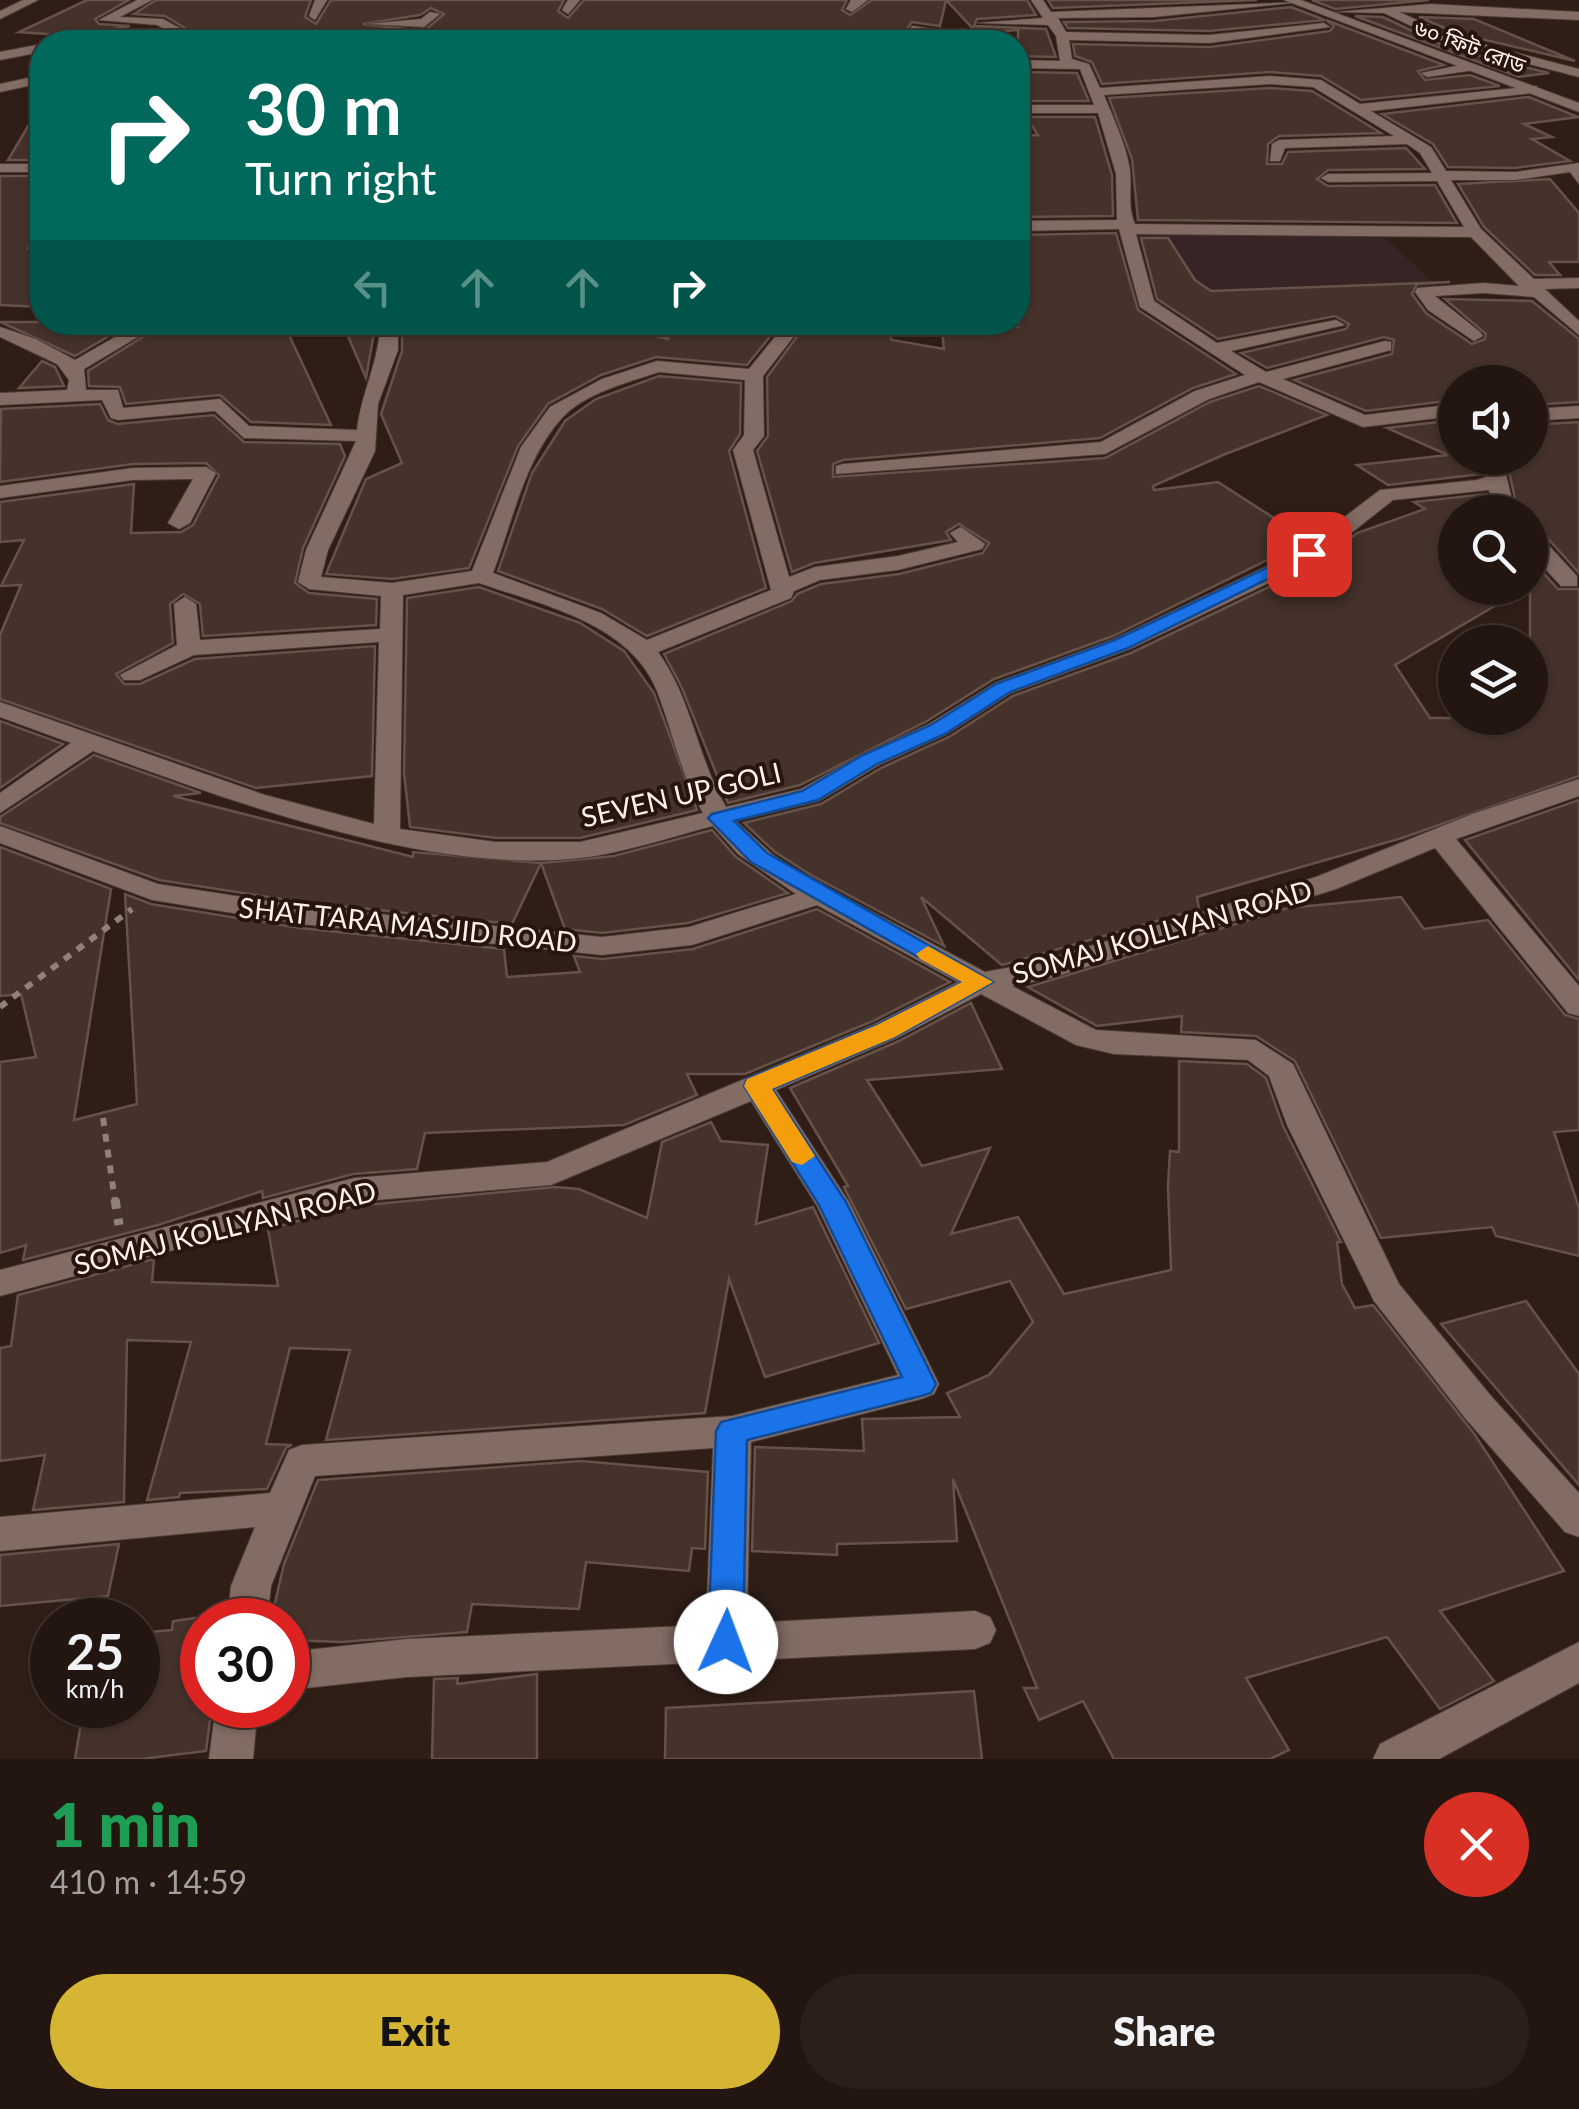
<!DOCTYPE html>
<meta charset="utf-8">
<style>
body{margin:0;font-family:Lato,"Noto Sans Bengali",sans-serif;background:#2b1f19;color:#f1f3f6;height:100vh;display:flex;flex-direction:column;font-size:38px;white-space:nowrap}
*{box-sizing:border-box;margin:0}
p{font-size:32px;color:#a39f9f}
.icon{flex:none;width:55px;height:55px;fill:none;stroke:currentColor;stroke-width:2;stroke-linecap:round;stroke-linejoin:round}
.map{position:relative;height:1759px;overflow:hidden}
.drawer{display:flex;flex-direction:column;background:#231610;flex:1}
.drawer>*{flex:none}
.top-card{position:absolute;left:30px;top:30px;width:1000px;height:305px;border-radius:40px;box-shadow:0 2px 8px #0004,0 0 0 2px #403530;background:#00695c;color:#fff;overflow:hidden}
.controls{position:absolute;left:1438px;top:365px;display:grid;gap:20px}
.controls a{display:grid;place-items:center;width:110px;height:110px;border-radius:50%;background:#231610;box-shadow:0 2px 8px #0004,0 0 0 2px #403530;font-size:50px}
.speed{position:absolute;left:30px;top:1598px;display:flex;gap:20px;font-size:50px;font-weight:700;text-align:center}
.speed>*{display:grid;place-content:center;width:130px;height:130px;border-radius:50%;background:#231610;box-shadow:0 2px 8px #0004,0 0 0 2px #403530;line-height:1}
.speed small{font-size:25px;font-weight:400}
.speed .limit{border:15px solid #d22;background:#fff;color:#111}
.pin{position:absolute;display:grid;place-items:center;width:85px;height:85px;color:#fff;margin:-42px;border-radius:20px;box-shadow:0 5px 15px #0006}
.me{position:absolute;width:110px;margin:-55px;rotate:2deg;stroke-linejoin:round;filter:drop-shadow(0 0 8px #0008)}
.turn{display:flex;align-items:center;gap:35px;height:210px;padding:0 50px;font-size:45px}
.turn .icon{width:130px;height:130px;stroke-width:2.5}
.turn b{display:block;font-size:70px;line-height:85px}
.lanes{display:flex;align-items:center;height:95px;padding:0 50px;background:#0003;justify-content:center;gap:50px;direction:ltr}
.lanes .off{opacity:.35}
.round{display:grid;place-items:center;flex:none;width:105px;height:105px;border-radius:52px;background:#2b1f19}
.summary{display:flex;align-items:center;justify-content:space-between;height:170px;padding:0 50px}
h1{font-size:60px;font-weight:800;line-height:75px;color:#1e9e55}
.button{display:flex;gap:20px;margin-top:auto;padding:20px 50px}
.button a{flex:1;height:115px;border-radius:60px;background:#d6b534;color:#111;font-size:40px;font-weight:800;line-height:115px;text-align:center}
.button a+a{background:#2b1f19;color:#f1f3f6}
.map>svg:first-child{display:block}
.education{fill:#372425}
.building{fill:#45322a;stroke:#675249;stroke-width:2.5;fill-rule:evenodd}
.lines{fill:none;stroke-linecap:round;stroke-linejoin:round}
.minor-casing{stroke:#4a3a36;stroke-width:2}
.tertiary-casing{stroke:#4a3a36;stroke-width:2}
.path-far1{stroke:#91817b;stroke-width:6;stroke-dasharray:8 8;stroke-linecap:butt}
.path{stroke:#91817b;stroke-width:9;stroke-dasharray:10 10;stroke-linecap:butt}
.minor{fill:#826c63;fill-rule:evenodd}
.tertiary{fill:#826c63;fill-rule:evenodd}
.route{fill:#1a73e8;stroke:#114b97;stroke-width:2.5}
.slow{fill:#f59e0b}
.labels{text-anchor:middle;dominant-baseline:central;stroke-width:8;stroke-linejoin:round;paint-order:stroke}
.far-street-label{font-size:22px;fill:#fef1ec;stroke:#25150d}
.street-label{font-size:28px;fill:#fef1ec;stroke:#25150d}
</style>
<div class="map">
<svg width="1579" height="1759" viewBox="0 0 1579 1759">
<rect width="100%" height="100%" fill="#2f1e16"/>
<!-- education -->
<polygon class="education" points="1137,232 1382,235 1439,288 1215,309 1152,279"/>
<!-- building -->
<g class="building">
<polygon points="87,0 129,0 95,19 99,24 130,26 75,36 19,32"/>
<path d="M156,0H311L305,17L316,24L331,0H564L558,11L568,18L584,0H847L842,10L850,15L872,0H1027L1036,15L977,19L974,26L1046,29L1056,57L1018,56V30L977,33L946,0L940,26L912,22L897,42L699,41L689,34H426L416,41L394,42H208L165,16L134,14ZM431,8L444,14L424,31L363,24L420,15Z"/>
<polygon points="1048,0 1257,0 1053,8"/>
<polygon points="1312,0 1429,0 1335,9"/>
<polygon points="1291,7 1325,20 1209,31 1068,28 1064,22 1154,21"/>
<polygon points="1355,16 1383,17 1446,47 1549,73 1519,77"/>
<polygon points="1419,17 1474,19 1575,61 1456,33"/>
<polygon points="1326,20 1444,65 1418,71 1425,80 1470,75 1500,86 1361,100 1321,76 1270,72 1102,84 1092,62 1075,56 1073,44 1210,47 1330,31 1334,26"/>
<polygon points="1018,72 1077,73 1089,101 1018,101"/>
<polygon points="1270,88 1312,91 1381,133 1279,136 1268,144 1267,164 1282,164 1288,152 1406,148 1425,169 1328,170 1317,179 1328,186 1435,185 1457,223 1138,220 1132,159 1109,98"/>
<polygon points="1529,97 1578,117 1524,124 1552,137 1532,139 1570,161 1515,168 1448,167 1433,144 1382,114"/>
<polygon points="37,111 42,112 42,160 8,160"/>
<polygon points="1026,117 1095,117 1112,175 1113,216 1018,217 1018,176 1025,172 1018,136 1038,135"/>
<polygon points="0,176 42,176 42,220 28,248 42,247 42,307 0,305"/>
<polygon points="1550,179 1579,213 1579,262 1549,262 1560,275 1535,275 1484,227 1458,184"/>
<polygon points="1116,233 1138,310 1236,374 1193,388 1100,438 843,460 833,464 833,477 1105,458 1210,402 1259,386 1327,415 1223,455 1153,486 1154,490 1218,482 1308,540 1113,636 994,679 927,721 800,785 728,803 682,688 664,654 792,601 797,594 821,584 899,574 983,553 989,543 959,524 946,532 951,540 814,563 792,572 757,451 768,436 767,377 808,322 884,322 892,340 944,349 941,322 1018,327 1018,235"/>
<polygon points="1141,238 1168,238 1195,280 1211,291 1450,282 1417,284 1412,294 1426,313 1472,344 1485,339 1486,334 1445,299 1532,301 1579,339 1579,402 1530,405 1530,382 1455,382 1455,400 1366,411 1294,380 1392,354 1394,340 1384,337 1267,368 1241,353 1346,329 1349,324 1335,316 1218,339 1157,299"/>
<polygon points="0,322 125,322 131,323 75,356"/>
<polygon points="167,322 283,322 331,425 251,422 220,395 126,404 120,387 89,386 88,371"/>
<polygon points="342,322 376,322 366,378"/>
<polygon points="402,322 608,323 668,339 668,326 782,322 747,365 656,357 601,375 548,404 518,446 469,568 392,579 326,574 366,479 402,463 381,414 402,351"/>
<polygon points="42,361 55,367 64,386 19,388"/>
<polygon points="659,376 741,383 740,434 729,451 766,588 647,636 602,609 498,571 532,473 565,421 596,399"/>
<polygon points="100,404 108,420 117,424 214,415 244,442 340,444 345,456 303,548 295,583 309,593 377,599 376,625 203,636 200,604 183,594 170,604 173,643 116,674 124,684 140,684 195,659 375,646 372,776 256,788 0,699 0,635 21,585 1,586 24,540 0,542 0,502 134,484 131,533 181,532 193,525 219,475 206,463 133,464 0,482 1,409"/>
<polygon points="1455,420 1455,458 1479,458 1482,474 1388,485 1357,465 1448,455 1387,428"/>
<polygon points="1579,422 1579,573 1541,531 1530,529 1530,512 1518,512 1506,458 1530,458 1530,425"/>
<polygon points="1486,494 1491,512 1455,512 1455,588 1525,588 1395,665 1430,718 1530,718 1530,558 1558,589 1579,589 1579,776 1402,838 1197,897 1199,909 1002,965 921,897 944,946 811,875 775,852 744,823 821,804 881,768 949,737 1013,696 1131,653 1319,563 1357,533 1425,509 1414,502"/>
<polygon points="479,587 580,623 624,651 654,693 697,810 580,838 496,838 410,827 404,773 407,598"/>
<polygon points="0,721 63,744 0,788"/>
<polygon points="94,755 201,793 173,796 413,857 413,852 541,863 512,924 301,902 159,880 0,823 0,817"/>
<polygon points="1579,800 1579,980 1465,840"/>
<polygon points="712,830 736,857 788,893 688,923 602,933 565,929 541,863 614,856"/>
<polygon points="0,847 111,889 74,1120 137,1104 125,894 151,904 300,928 504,949 507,977 580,972 574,956 602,959 693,949 817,909 950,982 873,1021 745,1074 687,1074 697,1095 624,1125 425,1133 417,1169 353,1174 263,1198 262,1191 158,1225 23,1260 26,1245 0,1253 0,1062 36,1057 21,994 0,996"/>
<polygon points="1401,897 1424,929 1488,920 1565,1015 1579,1019 1579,1130 1554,1132 1579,1208 1579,1256 1496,1236 1492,1227 1381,1238 1295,1061 1256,1036 1181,1032 1182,1016 1097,1026 1028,987 1288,908"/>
<polygon points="971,1003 1002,1069 867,1080 922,1166 990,1148 951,1234 1018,1217 1064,1294 1171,1270 1168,1186 1170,1151 1179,1152 1179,1061 1247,1064 1266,1078 1283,1126 1341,1242 1337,1242 1342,1284 1355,1308 1373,1305 1475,1435 1564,1571 1440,1611 1494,1681 1440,1709 1387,1637 1246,1678 1289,1750 1270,1759 1114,1759 1083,1701 1039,1720 1024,1688 1037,1688 953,1479 957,1541 837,1544 837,1555 752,1551 755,1447 864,1451 862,1419 960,1417 947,1393 989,1375 1033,1322 1010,1281 906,1309 844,1187 848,1186 790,1088 899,1041"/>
<polygon points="711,1122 721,1141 768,1145 756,1224 813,1207 879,1343 765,1377 729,1279 705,1413 326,1440 350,1350 290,1348 266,1444 292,1445 286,1448 267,1489 180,1493 179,1497 147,1500 191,1342 127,1340 124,1502 33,1510 45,1455 0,1461 0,1348 11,1346 18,1295 154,1259 152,1282 278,1286 268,1229 355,1206 555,1187 579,1189 647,1218 662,1142"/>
<polygon points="1526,1301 1579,1374 1579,1485 1441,1324"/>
<polygon points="581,1461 708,1472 705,1549 692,1548 689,1571 586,1562 579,1609 472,1604 467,1632 342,1642 288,1640 288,1620 271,1620 284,1564 318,1480"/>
<polygon points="119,1544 108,1596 0,1606 0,1555"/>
<polygon points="202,1617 202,1705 212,1705 206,1751 141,1759 75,1759 84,1705 138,1705 138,1633 172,1630 173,1621"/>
<polygon points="537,1674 537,1759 432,1759 434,1679 458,1678 457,1684"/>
<polygon points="974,1691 982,1759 665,1759 666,1708"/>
</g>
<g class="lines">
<defs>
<g id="minor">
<polygon points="23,0 38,0 0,19 0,11"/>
<polygon points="137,0 152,0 120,17 163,19 205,42 190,42 157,25 99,20"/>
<polygon points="315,0 327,0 315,20 309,16"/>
<polygon points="568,0 580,0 568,14 562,10"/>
<polygon points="851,0 868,0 852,12 846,9"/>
<path d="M1031,0H1043L1051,12L1301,2L1154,17L1058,18L1066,32L1209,35L1324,23L1330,27L1209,43L1069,40L1072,59L1089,64L1100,88L1270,76L1321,80L1360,104L1537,86L1532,93L1371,111L1431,147L1446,171L1515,172L1579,163V184L1570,172L1515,180H1451L1481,229L1534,279L1579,278V288L1545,289L1579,321V335L1534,297L1484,293L1435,296L1480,332L1483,336L1474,341L1428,310L1415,292L1417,288L1484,283L1519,286L1471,237L1136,234L1154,301L1217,343L1336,320L1345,325L1231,351L1266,372L1385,341L1391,342V350L1283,379L1365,415L1455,404V416L1363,427L1259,382L1209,399L1105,454L836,474V466L843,464L1101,442L1195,391L1245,375L1140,307L1119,229L1018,231V221L1117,220L1116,174L1098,113H1018V105H1094L1080,69L1018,68V60L1060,61L1056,36L1048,25L977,23L1043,18ZM1270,84L1313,87L1394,136L1279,140L1272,144L1270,161H1280L1285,148L1407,144L1420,153L1432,173L1328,174L1321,178L1328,182L1437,181L1464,227L1135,224C1127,206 1132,189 1130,170C1126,144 1114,120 1104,95Z"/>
<polygon points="1431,4 1579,12 1579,20 1399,12 1455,37 1579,69 1579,77 1447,43 1384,13 1336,12"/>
<polygon points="430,12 440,14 424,27 367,24 421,19"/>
<polygon points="912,26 956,32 916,34 913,42 901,42"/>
<polygon points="138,29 142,36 72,42 78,38"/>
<polygon points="426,38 689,38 695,42 420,42"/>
<polygon points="42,44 42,52 0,60 0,52"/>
<polygon points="1471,63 1475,70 1427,77 1421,73"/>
<polygon points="42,75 42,83 0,92 0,84"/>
<polygon points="42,101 42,109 32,105 34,102"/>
<rect x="0" y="164" width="42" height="8"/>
<path d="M141,322H163L84,369L86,390H118L123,408L220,399L249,426L357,430C361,392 380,361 380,322H398V350L378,404L375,451L328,550L321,577L392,583L472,571L521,447L550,407L602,379L657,361L749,369L787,322H805L763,376L764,436L753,450L789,577L815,567L898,556L958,542L950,533L961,527L985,544L982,549L898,570L820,580L794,591L791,598L658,652C692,699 697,757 726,807L801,789L861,755L929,724L995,683L1114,639L1301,550L1380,490L1477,480L1486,477L1482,458H1502L1515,512H1495L1489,490L1393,500L1317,560L1130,649L1011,693L947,734L879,765L819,801L736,821L773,855L809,878L985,972L1038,962L1316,877L1472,814L1579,779V796L1456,839L1579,986V1016L1568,1013L1435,848L1336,889L1051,978L1012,986L1096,1030L1256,1040L1293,1064L1399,1284L1491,1396L1579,1493V1537L1565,1532L1465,1418L1374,1301L1287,1125L1269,1076L1248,1060L1114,1054L1076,1045L981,994L897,1038L776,1090L849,1202L939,1384L934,1394L921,1399L751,1442L747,1623L975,1611L990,1617L996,1630L990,1643L975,1649L407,1677L288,1690V1652L407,1639L706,1625L713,1448L315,1476L271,1586L267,1620H227L231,1586L255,1527L0,1551V1517L270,1493L289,1450L302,1445L732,1416L898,1375L817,1206L751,1101L551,1185L354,1202L0,1296V1270L354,1178L547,1162L875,1024L958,982L817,905L692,945L602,955L301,924L152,900L0,843V826L158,884L301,906L602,937L689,927L796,894L738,854L713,826C670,837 624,853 580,858C427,875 235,802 93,751L0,813V793L71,743L0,717V702L265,795L374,824L379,642L194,655L140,680H124L120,675L177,645L174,604L185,597L196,604L200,640L380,629L381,596L309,589L298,582L306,550L356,441L244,438L215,411L118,420L111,418L102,400L0,405V393L67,390L69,380L57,364L0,337V327L36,339L75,360ZM659,372L745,380L744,435L733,450L771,590L647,640L601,613L493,573C512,523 525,458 562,418C583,394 629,382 659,372ZM479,583C542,605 630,623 657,691C673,732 680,774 703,813L580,842H496L400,829L403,595Z"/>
<polygon points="1579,406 1579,418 1530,421 1530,409"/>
<polygon points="133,468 206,467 216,473 190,523 179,529 168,523 193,479 133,480 0,498 0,486"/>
<polygon points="1530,533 1538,534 1577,576 1577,586 1561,586 1530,552"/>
<polygon points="216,1705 258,1705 253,1759 209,1759"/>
</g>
<g id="tertiary">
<polygon points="1284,0 1301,0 1579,103 1579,112"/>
<polygon points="1579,1642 1579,1683 1439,1759 1373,1759 1380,1744"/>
</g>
</defs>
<!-- minor casing -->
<use href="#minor" class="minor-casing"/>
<!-- tertiary casing -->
<use href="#tertiary" class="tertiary-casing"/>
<!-- path-far1 -->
<g class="path-far1">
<polyline points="0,1007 132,909"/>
<polyline points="103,1118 115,1201"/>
</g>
<!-- path -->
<polyline class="path" points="115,1199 119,1225"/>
<!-- minor -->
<use href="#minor" class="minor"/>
<!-- tertiary -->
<use href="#tertiary" class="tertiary"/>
</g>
<!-- route -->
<polygon class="route" points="1302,551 1318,554 1128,648 1010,692 945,734 877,764 818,800 734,821 767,853 993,982 895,1037 772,1089 846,1202 936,1384 931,1393 921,1396 747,1440 743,1642 738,1653 726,1658 713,1653 708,1642 716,1431 721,1422 902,1377 819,1205 744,1086 747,1079 877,1025 962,982 751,862 708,818 712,814 802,791 863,755 931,725 996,684 1115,640"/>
<!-- slow -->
<polygon class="slow" points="928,946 993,982 895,1037 772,1089 815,1156 802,1165 792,1162 744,1086 747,1079 877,1025 962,982 920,959 916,954"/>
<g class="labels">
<!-- far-street labels -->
<g class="far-street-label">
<text transform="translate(1470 46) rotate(20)">৬০ ফিট রোড</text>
</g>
<!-- street labels -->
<g class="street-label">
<text transform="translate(681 794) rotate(-13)">SEVEN UP GOLI</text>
<text transform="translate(408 924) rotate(6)">SHAT TARA MASJID ROAD</text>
<text transform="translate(1162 931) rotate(-16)">SOMAJ KOLLYAN ROAD</text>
<text transform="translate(225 1227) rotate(-14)">SOMAJ KOLLYAN ROAD</text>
</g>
</g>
</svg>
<div class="controls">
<a><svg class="icon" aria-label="sound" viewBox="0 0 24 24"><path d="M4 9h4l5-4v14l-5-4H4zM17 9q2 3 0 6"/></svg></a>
<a><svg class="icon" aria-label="search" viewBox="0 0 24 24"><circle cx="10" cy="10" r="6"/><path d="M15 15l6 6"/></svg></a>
<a><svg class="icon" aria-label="layers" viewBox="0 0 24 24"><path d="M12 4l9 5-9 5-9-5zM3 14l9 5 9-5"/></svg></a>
</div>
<div class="speed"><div>25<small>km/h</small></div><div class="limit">30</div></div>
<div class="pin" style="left:1309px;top:554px;background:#d93025"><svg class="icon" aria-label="arrive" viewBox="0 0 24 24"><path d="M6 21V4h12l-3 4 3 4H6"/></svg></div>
<svg class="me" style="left:726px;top:1642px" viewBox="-20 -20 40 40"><circle r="19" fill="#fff"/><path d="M0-13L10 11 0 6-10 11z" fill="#1a73e8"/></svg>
<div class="top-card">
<div class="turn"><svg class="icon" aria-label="right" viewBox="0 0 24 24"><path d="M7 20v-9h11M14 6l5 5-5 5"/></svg><div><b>30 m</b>Turn right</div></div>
<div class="lanes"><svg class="icon off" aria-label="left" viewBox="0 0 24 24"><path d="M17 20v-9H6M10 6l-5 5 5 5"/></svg><svg class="icon off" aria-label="ahead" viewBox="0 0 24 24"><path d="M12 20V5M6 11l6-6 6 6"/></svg><svg class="icon off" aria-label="ahead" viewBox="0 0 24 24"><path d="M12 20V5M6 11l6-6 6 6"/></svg><svg class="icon" aria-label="right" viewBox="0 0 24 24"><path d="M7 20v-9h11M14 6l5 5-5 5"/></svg></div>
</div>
</div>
<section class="drawer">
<div class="summary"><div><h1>1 min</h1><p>410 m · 14:59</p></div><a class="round" style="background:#d93025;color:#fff"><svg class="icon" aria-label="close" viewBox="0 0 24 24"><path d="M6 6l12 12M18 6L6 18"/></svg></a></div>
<div class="button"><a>Exit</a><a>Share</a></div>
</section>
